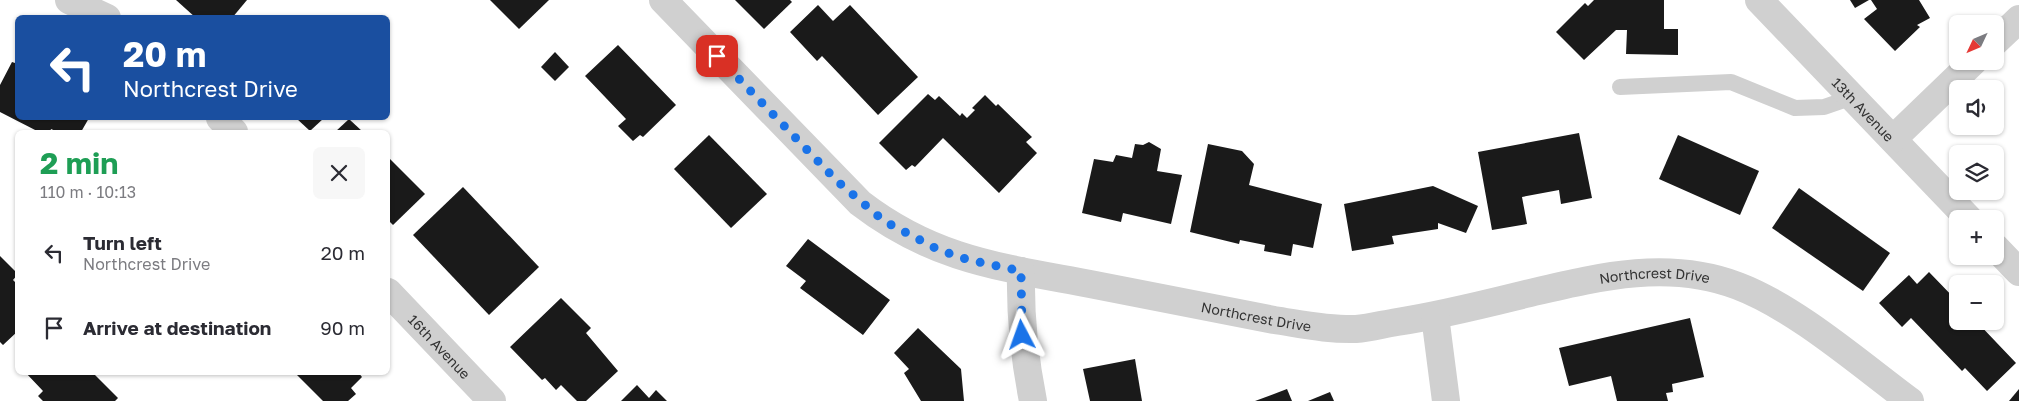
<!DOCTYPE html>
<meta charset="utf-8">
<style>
body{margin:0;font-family:"Golos Text",sans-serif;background:#f7f7f7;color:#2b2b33;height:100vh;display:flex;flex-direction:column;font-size:19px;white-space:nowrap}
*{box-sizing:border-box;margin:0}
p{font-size:16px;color:#7c7c81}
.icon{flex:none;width:28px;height:28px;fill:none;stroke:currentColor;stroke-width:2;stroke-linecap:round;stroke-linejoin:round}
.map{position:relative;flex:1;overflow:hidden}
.drawer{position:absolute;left:15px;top:130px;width:375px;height:245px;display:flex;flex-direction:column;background:#fff;border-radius:8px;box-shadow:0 1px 4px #0004}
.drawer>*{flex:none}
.hud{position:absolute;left:15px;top:15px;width:375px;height:105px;border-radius:8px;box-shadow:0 1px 4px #0004;background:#1a4fa0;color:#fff;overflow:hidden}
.needle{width:32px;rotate:226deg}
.tools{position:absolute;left:1949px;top:15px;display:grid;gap:10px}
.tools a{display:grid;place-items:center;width:55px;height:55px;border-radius:8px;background:#fff;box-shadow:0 1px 4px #0004;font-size:25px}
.pin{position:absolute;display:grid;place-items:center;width:42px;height:42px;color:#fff;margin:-21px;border-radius:10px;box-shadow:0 2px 8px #0006}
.me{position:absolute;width:55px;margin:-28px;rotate:356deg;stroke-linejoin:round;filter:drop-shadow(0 0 4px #0008)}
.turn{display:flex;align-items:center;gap:18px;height:105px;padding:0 25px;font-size:22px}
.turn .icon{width:65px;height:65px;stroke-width:2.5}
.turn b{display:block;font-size:35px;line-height:42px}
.round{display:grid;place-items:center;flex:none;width:52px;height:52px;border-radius:8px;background:#f7f7f7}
.headline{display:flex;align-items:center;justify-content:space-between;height:85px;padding:0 25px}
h1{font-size:30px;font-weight:700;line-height:38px;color:#1e9e55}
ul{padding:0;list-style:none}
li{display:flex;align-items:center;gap:15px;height:75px;padding:0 25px}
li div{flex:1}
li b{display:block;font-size:19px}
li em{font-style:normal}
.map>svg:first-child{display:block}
.building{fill:#1a1a1a}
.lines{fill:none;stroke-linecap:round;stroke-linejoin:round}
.lane{stroke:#d0d0d0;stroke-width:16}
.street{stroke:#d0d0d0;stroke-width:28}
.route{stroke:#1a73e8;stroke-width:9;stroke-dasharray:0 16.2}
.labels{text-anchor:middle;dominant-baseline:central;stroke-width:5;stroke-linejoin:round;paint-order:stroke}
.street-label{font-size:14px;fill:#333;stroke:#fff}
</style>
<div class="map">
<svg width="2019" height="401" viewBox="0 0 2019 401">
<rect width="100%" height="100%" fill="#fff"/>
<!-- building -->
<g class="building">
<polygon points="176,0 247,0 232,18 196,18"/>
<polygon points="490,0 549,0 519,29"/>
<polygon points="735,0 790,0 792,2 764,29"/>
<polygon points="1594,0 1664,0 1664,29 1678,29 1678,55 1626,54 1627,30 1616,30 1584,60 1556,32 1585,3 1588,6"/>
<polygon points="1850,0 1869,0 1855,8"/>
<polygon points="1871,0 1919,0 1930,18 1917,25 1920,27 1895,51 1864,19 1877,9"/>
<polygon points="818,5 833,21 850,5 918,77 878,115 822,56 817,61 790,32"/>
<polygon points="618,45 676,105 643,137 640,135 633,141 618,126 626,119 585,76"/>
<polygon points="555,52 569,67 555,81 541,67"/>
<polygon points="12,62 18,64 18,118 89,118 81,132 58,132 51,129 50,132 39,132 0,112 0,85"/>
<polygon points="928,94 935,100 939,96 960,116 962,113 967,118 975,110 972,108 985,95 996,106 998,104 1032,137 1026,142 1037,153 999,193 943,138 915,167 912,165 906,170 879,143"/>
<polygon points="296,118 324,118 310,131"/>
<polygon points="349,119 363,132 335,132"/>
<polygon points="1579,133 1592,198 1561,204 1559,190 1522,197 1527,224 1492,230 1478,152"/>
<polygon points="709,135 767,194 731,228 674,169"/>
<polygon points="1678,135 1759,171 1740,215 1659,179"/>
<polygon points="1149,142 1161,149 1157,171 1182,175 1171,224 1123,213 1121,222 1082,213 1094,159 1113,162 1116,155 1132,158 1135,144 1143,145"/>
<polygon points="1208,144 1242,151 1254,164 1249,185 1322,204 1313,248 1293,244 1291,256 1264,251 1265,245 1240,240 1239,244 1190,232"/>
<polygon points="388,157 425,194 393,225 388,220"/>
<polygon points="1433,186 1478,206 1466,233 1438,223 1438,229 1392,236 1394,244 1352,251 1344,204"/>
<polygon points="463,187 539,267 489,315 413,235"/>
<polygon points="1799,188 1890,253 1863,291 1772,228"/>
<polygon points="808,239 890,300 863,335 800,288 806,281 786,266"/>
<polygon points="0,256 18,274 13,280 18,285 18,331 3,345 0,342"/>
<polygon points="1929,272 1958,302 1958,321 1976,321 2016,363 1987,391 1965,368 1962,371 1911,318 1902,327 1879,303 1909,275 1917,284"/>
<polygon points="561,298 591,328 586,333 618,371 586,401 577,401 561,385 556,390 545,378 542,380 510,347"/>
<polygon points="1690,318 1704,377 1672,384 1673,392 1666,393 1668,401 1617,401 1611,376 1569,386 1559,348"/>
<polygon points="918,328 961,369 964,401 921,401 904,373 909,369 894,353"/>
<polygon points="1135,359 1142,401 1090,401 1083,369"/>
<polygon points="25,372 92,372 118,398 115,401 43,401 38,396 43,391"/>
<polygon points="294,372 358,372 362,377 351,388 356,394 348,401 323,401"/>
<polygon points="637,385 649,398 656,390 667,401 621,401"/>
<polygon points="1287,389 1292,401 1255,401"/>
<polygon points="2019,389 2019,401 2009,401"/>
<polygon points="1330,392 1334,401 1308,401"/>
</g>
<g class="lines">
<!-- lane -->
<polyline class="lane" points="1620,87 1731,82 1795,108 1824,107 1853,97"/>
<!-- street -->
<g class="street">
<polyline points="69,0 107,18"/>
<path id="s1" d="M663,0L860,203C934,260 1001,267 1090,284C1151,296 1212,308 1274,320C1301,324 1329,330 1356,329C1370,328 1384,324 1397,322C1443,315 1489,303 1534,292C1602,276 1670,260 1738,286C1796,308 1860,364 1910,401"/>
<path id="s2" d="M1759,0L1969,219"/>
<polyline points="1995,42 2019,19"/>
<polyline points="220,118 234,132"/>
<polyline points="1893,139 1974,61"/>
<polyline points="1995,247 2019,272"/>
<path d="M1021,271C1020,317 1024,356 1033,401"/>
<path id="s3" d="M388,292L492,401"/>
<polyline points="1435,316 1446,401"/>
</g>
</g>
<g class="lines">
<!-- route -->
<polyline class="route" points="717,56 837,181 884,221 939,250 969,260 1021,271 1022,335"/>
</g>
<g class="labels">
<!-- street labels -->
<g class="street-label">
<text stroke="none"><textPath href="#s2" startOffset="151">13th Avenue</textPath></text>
<text stroke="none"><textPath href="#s1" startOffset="1104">Northcrest Drive</textPath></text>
<text stroke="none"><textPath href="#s1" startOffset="699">Northcrest Drive</textPath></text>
<text stroke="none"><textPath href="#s3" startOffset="75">16th Avenue</textPath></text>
</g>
</g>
</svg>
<div class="tools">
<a><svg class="needle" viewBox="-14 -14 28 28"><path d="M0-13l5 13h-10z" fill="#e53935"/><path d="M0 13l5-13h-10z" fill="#7c7c81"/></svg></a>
<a><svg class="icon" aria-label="sound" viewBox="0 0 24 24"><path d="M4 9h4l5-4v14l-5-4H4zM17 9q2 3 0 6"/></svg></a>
<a><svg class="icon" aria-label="layers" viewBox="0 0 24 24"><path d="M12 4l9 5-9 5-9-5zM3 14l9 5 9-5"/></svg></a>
<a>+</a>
<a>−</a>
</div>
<div class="pin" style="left:717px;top:56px;background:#d93025"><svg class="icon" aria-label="arrive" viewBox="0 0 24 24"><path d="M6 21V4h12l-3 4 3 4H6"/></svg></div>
<svg class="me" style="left:1022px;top:335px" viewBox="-20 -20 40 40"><path d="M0-17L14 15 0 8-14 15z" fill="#1a73e8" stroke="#fff" stroke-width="4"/></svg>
<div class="hud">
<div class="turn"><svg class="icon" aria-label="left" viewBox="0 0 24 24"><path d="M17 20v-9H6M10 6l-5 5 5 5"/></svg><div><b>20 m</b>Northcrest Drive</div></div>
</div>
<section class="drawer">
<div class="headline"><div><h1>2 min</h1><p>110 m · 10:13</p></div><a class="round"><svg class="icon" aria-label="close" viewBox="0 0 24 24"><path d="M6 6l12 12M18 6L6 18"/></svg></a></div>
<ul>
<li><svg class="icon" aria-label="left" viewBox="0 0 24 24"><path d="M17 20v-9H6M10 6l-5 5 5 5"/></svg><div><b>Turn left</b><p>Northcrest Drive</p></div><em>20 m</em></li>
<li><svg class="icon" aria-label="arrive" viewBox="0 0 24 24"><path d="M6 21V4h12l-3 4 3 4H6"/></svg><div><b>Arrive at destination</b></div><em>90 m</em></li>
</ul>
</section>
</div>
